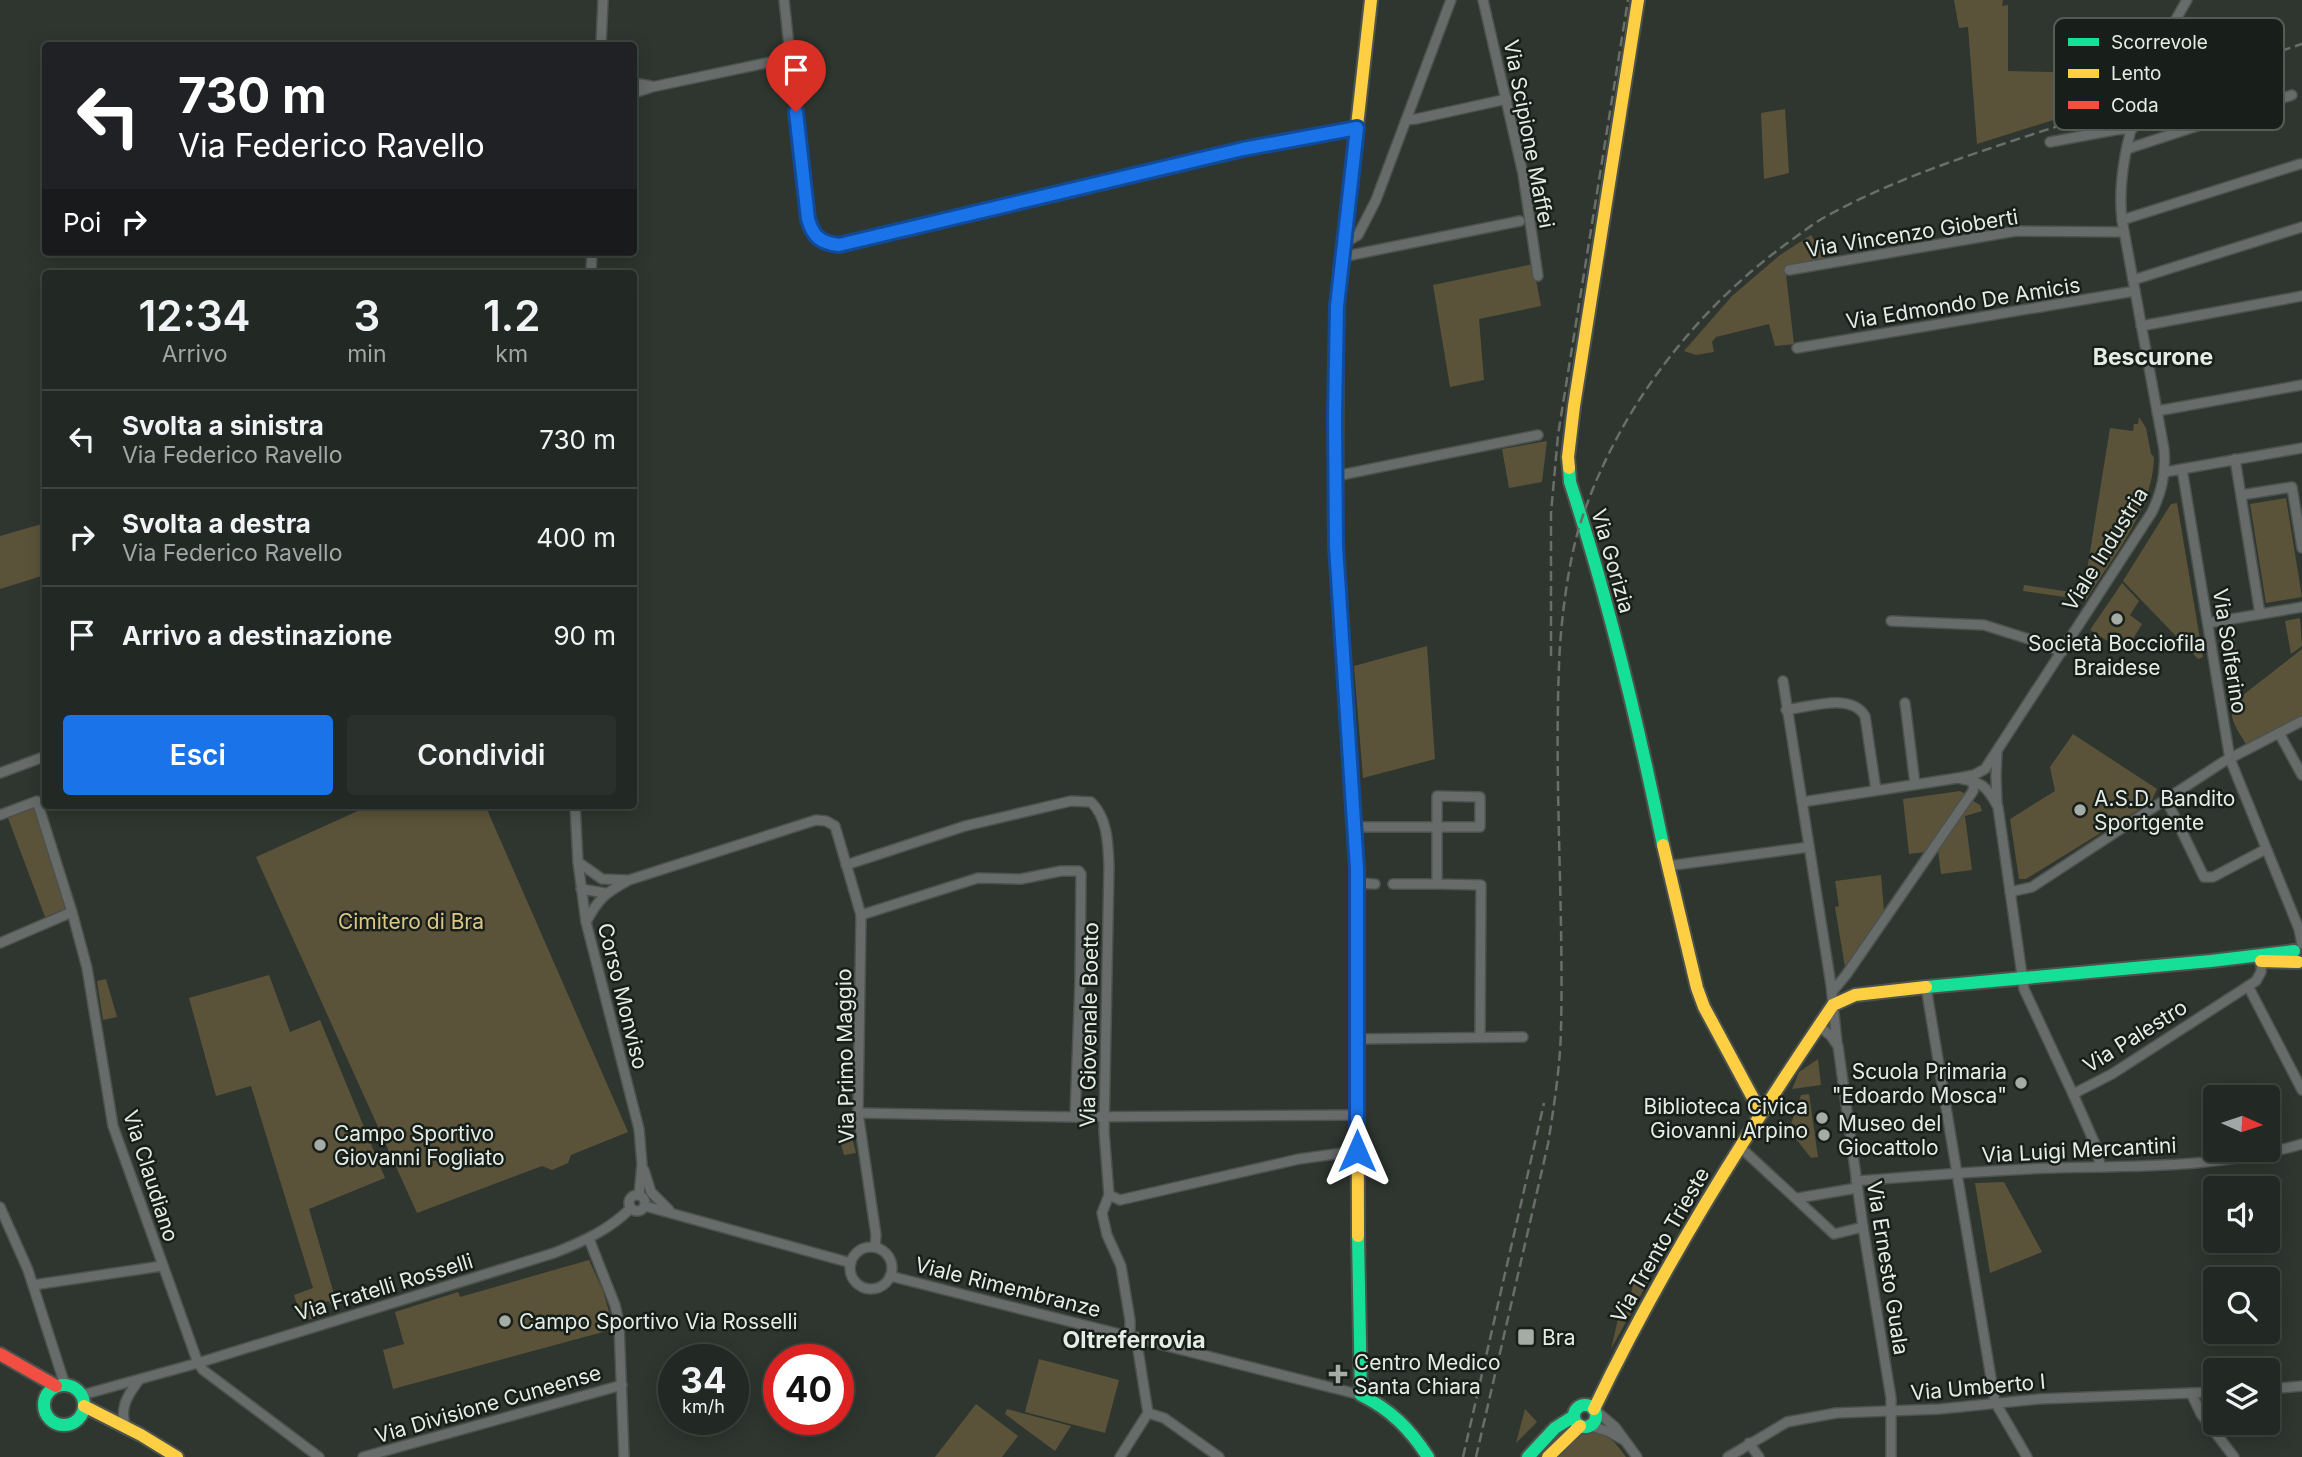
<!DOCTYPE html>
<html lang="it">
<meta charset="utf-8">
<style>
body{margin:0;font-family:Inter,sans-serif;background:#2a302b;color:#f1f3f6;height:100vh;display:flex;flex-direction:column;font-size:26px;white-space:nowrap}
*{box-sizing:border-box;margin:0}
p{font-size:23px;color:#a2a6a6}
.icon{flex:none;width:38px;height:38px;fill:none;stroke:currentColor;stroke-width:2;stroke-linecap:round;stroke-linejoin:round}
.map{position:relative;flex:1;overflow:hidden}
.details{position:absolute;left:42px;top:270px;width:595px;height:539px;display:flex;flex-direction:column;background:#222823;border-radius:7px;box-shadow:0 4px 18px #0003,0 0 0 2px #3f4441}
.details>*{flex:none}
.guide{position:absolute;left:42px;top:42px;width:595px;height:214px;border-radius:7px;box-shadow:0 4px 18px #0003,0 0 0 2px #3f4441;background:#202124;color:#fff;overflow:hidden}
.needle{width:46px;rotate:93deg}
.controls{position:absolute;left:2203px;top:1085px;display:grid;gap:14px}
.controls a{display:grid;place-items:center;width:77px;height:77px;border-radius:7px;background:#222823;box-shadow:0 4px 18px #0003,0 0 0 2px #3f4441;font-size:35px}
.speed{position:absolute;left:658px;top:1344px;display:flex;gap:14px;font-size:35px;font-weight:700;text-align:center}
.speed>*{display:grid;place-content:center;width:91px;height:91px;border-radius:50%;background:#222823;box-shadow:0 4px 18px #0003,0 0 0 2px #3f4441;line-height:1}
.speed small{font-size:18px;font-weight:400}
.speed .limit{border:10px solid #d22;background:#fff;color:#111}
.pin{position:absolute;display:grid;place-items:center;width:60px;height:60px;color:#fff;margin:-72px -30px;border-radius:50% 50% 50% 0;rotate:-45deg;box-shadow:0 0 7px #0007}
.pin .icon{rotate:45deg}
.me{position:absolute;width:77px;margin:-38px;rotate:0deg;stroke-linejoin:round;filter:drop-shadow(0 0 5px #0008)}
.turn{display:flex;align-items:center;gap:24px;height:147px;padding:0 21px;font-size:32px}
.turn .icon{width:91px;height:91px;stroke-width:2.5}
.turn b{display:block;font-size:49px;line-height:60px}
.then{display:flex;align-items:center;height:66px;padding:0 21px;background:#0003;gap:14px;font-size:26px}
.eta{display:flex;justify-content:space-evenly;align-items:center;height:119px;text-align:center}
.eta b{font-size:42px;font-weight:600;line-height:49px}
.action{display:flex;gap:14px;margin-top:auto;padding:14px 21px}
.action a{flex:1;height:80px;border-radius:7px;background:#1a73e8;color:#fff;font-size:28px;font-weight:600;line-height:80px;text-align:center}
.action a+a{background:#2a302b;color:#f1f3f6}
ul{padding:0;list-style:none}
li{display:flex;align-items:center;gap:21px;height:98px;padding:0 21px;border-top:2px solid #3f4441}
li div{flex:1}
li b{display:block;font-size:26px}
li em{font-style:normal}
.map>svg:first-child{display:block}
.green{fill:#5b5339}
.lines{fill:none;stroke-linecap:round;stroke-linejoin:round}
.street-casing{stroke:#4c524d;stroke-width:12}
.fast-casing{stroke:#4c524d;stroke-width:16}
.slow-casing{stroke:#4c524d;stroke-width:16}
.jam-casing{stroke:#4c524d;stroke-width:16}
.street{stroke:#676c6a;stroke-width:9}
.fast{stroke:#16e098;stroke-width:12}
.slow{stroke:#ffcf43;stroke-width:12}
.jam{stroke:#f24e42;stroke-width:12}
.rail{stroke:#6a6d6b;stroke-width:2.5;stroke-dasharray:10 5;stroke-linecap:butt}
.route-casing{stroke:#114b97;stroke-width:18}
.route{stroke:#1a73e8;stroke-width:12}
.poi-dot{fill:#a4aca5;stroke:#181f1a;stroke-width:2.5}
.labels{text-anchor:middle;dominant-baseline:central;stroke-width:5;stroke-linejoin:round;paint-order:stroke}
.street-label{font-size:21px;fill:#e3ece5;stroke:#181f1a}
.poi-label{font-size:21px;fill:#e3ece5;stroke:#181f1a;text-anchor:start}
.park-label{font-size:21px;fill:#ddc785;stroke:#181f1a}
.neighbourhood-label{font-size:23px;font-weight:bold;fill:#e3ece5;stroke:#181f1a}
.key{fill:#181f1a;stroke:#555c57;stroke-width:2}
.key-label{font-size:19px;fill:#e3ece5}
</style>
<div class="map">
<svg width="2302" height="1457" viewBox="0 0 2302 1457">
<rect width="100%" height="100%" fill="#2e362f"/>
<!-- green -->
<g class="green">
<polygon points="1954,0 2003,0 2002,6 2008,5 2008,71 2128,74 2129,81 2141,80 2133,95 1977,144 1968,27 1959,28"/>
<polygon points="1785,109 1789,173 1764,179 1761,113"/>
<polygon points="1811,235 1825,258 1822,261 1785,266 1794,344 1775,346 1769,324 1716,337 1712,342 1714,352 1696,355 1684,351 1732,296 1780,255"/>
<polygon points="1533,264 1541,306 1479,319 1484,380 1450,387 1433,285"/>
<path d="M2139,417L2146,428L2151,454L2154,457C2153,510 2113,556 2086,600L2023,591L2024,585L2071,592L2085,583L2110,428L2133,431L2134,424H2138Z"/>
<polygon points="1547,441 1542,482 1509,488 1502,449"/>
<polygon points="2286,498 2302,597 2266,603 2250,504"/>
<polygon points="2177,503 2203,657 2198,659 2123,581 2171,504"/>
<polygon points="45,523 45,575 0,589 0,536"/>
<polygon points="2122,583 2139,601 2130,615 2142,624 2125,652 2090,630"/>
<polygon points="2300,618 2302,646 2291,654 2285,621"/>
<polygon points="2233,630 2237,652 2226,654 2222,632"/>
<polygon points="1427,646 1435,759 1363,778 1354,666"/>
<path d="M2302,649V717L2246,744C2238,730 2227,718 2234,702Z"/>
<polygon points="2073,734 2157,789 2151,802 2026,879 2019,879 2010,819 2055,791 2050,767"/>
<polygon points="1960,791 1965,794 1925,852 1909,854 1903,799"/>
<polygon points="1973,801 1980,805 1982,811 1965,816 1972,870 1941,874 1938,850"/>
<polygon points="371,805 485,805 628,1132 571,1155 568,1163 552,1170 542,1166 417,1213 256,857"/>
<polygon points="34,808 67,908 45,917 8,818"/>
<polygon points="1881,875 1884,911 1845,967 1835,907 1839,906 1835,881"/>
<polygon points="269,975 290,1032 320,1020 385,1178 309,1209 339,1311 336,1312 328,1301 321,1304 320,1317 302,1321 294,1295 313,1288 251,1086 216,1096 189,998"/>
<polygon points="106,979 117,1017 103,1020 97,981"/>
<polygon points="1818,1059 1821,1085 1792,1089 1799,1072"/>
<polygon points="1809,1094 1818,1157 1811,1158 1789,1130 1801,1095"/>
<polygon points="852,1137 856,1153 844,1155 839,1138"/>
<polygon points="2004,1182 2042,1252 1990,1273 1975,1183"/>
<polygon points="589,1260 603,1291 614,1329 393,1389 383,1350 404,1344 395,1312 458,1292 460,1297"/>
<polygon points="1634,1281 1648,1282 1611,1349 1618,1319 1626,1314"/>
<polygon points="1039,1359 1119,1380 1105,1433 1025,1412"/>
<polygon points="976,1404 1018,1436 1002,1457 935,1457"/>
<polygon points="1007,1409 1071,1426 1055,1451 1005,1414"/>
<polygon points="1525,1409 1537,1422 1516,1443"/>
<path d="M1588,1432C1609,1433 1614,1441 1626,1457H1554L1570,1440Z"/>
</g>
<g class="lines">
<defs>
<g id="street">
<path d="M784,0L808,219C815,244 828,247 852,243L1243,149L1357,128"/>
<polyline points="1483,0 1523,174 1538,276"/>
<polyline points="601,46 603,0"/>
<polyline points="634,83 651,86"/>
<polyline points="634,93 652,87 790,58"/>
<polyline points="1406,120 1416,119 1507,99"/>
<polyline points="2050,142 2115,130 2133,128"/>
<polyline points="2127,149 2292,95"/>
<polyline points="2122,220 2300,164"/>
<polyline points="1344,243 1358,235 1376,200 1451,0"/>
<polyline points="1342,257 1520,221"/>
<polyline points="1789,270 2016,231 2124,232"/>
<polyline points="591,273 592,252"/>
<polyline points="2133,280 2302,227"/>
<polyline points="2141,326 2302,296"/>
<polyline points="1797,348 2135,291"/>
<polyline points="2157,411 2302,385"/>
<polyline points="2235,459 2260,614"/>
<polyline points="2182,469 2302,448"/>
<polyline points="2165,472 2182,469 2230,759 2299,929 2302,944"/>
<polyline points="1336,476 1538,435"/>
<polyline points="2241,495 2292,487 2302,548"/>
<polyline points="1891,621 1984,625 2041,643 2062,652"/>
<polyline points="2208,623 2302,607"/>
<polyline points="1783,681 1831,985 1837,1043"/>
<polyline points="1905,703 1915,784"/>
<path d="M1786,710C1809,707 1851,692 1865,716L1876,790"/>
<polyline points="2279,733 2302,775"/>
<polyline points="1997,752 1996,776 1997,804"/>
<polyline points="0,773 46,756"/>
<path d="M1958,778L1974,775L1985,769L2152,512C2162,491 2166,473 2164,449L2122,220C2114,151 2151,58 2187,0"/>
<polyline points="2166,799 2204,877 2213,877 2266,849"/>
<path d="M1802,802L1958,778C1983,783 1986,785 1998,807L2024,989L2073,1094"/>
<polyline points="575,805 578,862 586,922 639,1129 642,1164 639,1195"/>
<polyline points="0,815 37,801 72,912 87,968 113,1126 198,1363 203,1370 319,1457"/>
<polyline points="1355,827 1480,827 1480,797 1437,796 1437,884 1481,885 1480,1037"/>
<polyline points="578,862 602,879 628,880"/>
<path d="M846,865L965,826L1071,801L1091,802C1108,818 1108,845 1109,866L1104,1131L1109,1195L1102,1213L1107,1235L1121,1266L1130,1320V1336"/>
<polyline points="1667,866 1809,847"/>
<polyline points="1357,883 1375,884"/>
<polyline points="1393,884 1437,884"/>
<polyline points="581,889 605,893"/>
<polyline points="2010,892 2032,887 2223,762 2302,721"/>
<polyline points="861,915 978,878 1021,879 1061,871 1079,871 1081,874 1080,982 1075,1117"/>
<path d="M586,922C599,898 605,893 629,880L816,820L826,821L835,826L861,915L858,1113L876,1235L875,1247"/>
<polyline points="0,943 72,912"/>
<polyline points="2248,986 2302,1090"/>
<polyline points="1926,987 1995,1402 2027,1457"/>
<polyline points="1832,992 1846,975 1973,791 1974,781"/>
<polyline points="1819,1026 1831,1036 1838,1046 1863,1227 1891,1398 1891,1457"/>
<polyline points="1357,1039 1523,1037"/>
<polyline points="858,1113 1075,1117 1357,1115"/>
<polyline points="1740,1147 1834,1234 1863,1227"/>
<polyline points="2100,1167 2098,1151 2073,1094 2112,1074 2256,981 2261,972 2262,957"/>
<polyline points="644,1170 651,1192 669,1210"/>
<path d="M1856,1181C1921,1176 1987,1170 2053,1168C2136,1166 2222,1168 2302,1144"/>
<circle cx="637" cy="1203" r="8"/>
<polyline points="1109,1195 1120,1200 1299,1159 1357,1151"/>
<polyline points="1798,1198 1857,1188"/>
<polyline points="645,1206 851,1263"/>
<polyline points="0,1207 28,1270 65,1385"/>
<polyline points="589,1239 615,1305 619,1323 624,1457"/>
<circle cx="871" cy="1268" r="21"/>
<polyline points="890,1276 1361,1395"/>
<polyline points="33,1285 162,1266"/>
<polyline points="2268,1389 2302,1386"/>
<polyline points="2191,1393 2201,1414 2234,1457"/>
<path d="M82,1395L198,1363L554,1253C582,1242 609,1230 631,1208"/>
<polyline points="1595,1410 1615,1427 1637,1457"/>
<polyline points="1148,1413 1164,1418 1219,1457"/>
<polyline points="1591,1426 1610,1432 1622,1439"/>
<path d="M126,1428C119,1408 127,1396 139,1380"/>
<polyline points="1749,1443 1759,1457"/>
<polyline points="363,1457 622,1385"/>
<polyline points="1120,1457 1148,1413 1136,1337"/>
<polyline points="1728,1457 1787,1422 1836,1413 1940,1409 2039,1399 2216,1392"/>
</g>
<g id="fast">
<path d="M1569,468L1570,482C1609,601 1638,723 1663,845"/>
<polyline points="1926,987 2211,961 2294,951"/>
<path d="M1358,1236L1361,1395C1391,1410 1410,1429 1428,1457"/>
<circle cx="64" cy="1405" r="20"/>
<circle cx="1585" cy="1416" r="11"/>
<polyline points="1528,1457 1555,1428 1574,1416"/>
</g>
<g id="slow">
<polyline points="1337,331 1337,306 1371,0"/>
<polyline points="1569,468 1568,457 1574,406 1638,0"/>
<polyline points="1345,685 1357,869 1358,1236"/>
<polyline points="1663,845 1697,988 1704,1007 1761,1113"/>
<polyline points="2261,961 2298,962"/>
<polyline points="84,1406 141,1435 177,1457"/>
<path d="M1594,1409C1662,1267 1745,1135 1833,1005L1855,995L1926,987"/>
<polyline points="1548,1457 1580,1426"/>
</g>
<g id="jam">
<polyline points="1337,331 1336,546 1345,685"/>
<polyline points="0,1354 56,1386"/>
</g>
</defs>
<!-- street casing -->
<use href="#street" class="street-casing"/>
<!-- fast casing -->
<use href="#fast" class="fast-casing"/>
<!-- slow casing -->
<use href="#slow" class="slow-casing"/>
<!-- jam casing -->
<use href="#jam" class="jam-casing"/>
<!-- street -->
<use href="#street" class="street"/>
<!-- fast -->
<use href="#fast" class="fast"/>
<!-- slow -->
<use href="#slow" class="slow"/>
<!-- jam -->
<use href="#jam" class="jam"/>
<!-- rail -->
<g class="rail">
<polyline points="1551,656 1551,513 1558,435 1628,0"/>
<polyline points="1463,1457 1544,1103"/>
<path d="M1476,1457L1548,1144C1554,1106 1560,1068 1561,1030C1564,902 1553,772 1560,645C1563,607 1568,568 1578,531C1613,415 1695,308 1793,239C1804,231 1814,223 1825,217C1899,176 1982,151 2061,125C2142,99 2222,70 2302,44"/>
</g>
</g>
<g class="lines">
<defs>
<path id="route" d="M796,112L808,219C813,237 821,243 839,245L1243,149L1357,128L1337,306L1335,417L1336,546L1357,869V1151"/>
</defs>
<!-- route casing -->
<use href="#route" class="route-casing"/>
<!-- route -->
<use href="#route" class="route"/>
</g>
<!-- markers -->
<g class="poi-dot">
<circle cx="2117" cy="619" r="7"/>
<circle cx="2080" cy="810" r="7"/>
<circle cx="2021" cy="1083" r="7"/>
<circle cx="1822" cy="1118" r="7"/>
<circle cx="1824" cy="1135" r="7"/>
<circle cx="320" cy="1145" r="7"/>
<circle cx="505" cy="1321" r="7"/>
<rect x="1517" y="1328" width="18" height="18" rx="3.5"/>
<path d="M1334.5 1363.5h7v7h7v7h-7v7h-7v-7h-7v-7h7z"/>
</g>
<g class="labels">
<!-- street labels -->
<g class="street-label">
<text transform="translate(1529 134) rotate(79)">Via Scipione Maffei</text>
<text transform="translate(1912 233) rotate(-9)">Via Vincenzo Gioberti</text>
<text transform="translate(1963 303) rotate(-9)">Via Edmondo De Amicis</text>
<text transform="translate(2105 549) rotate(-58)">Viale Industria</text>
<text transform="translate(1613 561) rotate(74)">Via Gorizia</text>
<text transform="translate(2230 651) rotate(81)">Via Solferino</text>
<text transform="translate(623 996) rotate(76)">Corso Monviso</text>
<text transform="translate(1089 1025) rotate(-89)">Via Giovenale Boetto</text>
<text transform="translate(2135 1036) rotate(-32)">Via Palestro</text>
<text transform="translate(845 1056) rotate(-91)">Via Primo Maggio</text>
<text transform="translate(2079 1150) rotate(-3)">Via Luigi Mercantini</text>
<text transform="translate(151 1176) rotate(72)">Via Claudiano</text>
<text transform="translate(1660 1245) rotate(-60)">Via Trento Trieste</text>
<text transform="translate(1888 1268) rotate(81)">Via Ernesto Guala</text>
<text transform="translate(384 1287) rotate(-17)">Via Fratelli Rosselli</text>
<text transform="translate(1008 1287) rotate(14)">Viale Rimembranze</text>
<text transform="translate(1978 1387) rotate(-5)">Via Umberto I</text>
<text transform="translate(488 1404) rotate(-16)">Via Divisione Cuneense</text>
</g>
<!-- poi labels -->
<g class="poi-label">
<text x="2117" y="643" text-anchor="middle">Società Bocciofila<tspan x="2117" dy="24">Braidese</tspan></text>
<text x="2094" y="798">A.S.D. Bandito<tspan x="2094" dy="24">Sportgente</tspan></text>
<text x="2007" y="1071" text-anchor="end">Scuola Primaria<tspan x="2007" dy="24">"Edoardo Mosca"</tspan></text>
<text x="1808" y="1106" text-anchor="end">Biblioteca Civica<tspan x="1808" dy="24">Giovanni Arpino</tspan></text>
<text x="1838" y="1123">Museo del<tspan x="1838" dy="24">Giocattolo</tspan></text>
<text x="334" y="1133">Campo Sportivo<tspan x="334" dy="24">Giovanni Fogliato</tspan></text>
<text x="519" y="1321">Campo Sportivo Via Rosselli</text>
<text x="1542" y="1337">Bra</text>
<text x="1354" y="1362">Centro Medico<tspan x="1354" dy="24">Santa Chiara</tspan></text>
</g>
<!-- park labels -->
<g class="park-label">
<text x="411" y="921">Cimitero di Bra</text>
</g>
<!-- neighbourhood labels -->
<g class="neighbourhood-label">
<text x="2153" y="357">Bescurone</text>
<text x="1134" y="1340">Oltreferrovia</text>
</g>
</g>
<!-- legend -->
<rect x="2054" y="18" width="230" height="112" rx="10" class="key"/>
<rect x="2068" y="38" width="31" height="8" fill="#16e098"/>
<rect x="2068" y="69" width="31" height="9" fill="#ffcf43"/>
<rect x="2068" y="101" width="31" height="8" fill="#f24e42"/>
<g class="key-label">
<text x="2111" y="49">Scorrevole</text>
<text x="2111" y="80">Lento</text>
<text x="2111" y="112">Coda</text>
</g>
</svg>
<div class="controls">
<a><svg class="needle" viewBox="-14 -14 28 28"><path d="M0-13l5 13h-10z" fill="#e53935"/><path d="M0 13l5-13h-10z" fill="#a2a6a6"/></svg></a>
<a><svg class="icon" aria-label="sound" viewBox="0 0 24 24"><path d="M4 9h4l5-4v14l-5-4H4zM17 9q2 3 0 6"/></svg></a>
<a><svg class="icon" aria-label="search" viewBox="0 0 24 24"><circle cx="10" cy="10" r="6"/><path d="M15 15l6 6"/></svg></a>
<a><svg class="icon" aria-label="layers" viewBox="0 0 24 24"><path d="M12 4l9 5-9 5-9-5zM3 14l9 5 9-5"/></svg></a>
</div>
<div class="speed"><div>34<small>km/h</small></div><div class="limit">40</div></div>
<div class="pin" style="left:796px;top:112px;background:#d93025"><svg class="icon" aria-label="arrive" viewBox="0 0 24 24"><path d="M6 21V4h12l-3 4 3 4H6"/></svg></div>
<svg class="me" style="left:1357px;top:1151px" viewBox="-20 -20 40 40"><path d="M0-17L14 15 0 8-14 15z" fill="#1a73e8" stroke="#fff" stroke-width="4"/></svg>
<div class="guide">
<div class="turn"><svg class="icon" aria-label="left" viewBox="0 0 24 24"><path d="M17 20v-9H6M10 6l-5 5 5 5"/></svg><div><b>730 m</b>Via Federico Ravello</div></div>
<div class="then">Poi<svg class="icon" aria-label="right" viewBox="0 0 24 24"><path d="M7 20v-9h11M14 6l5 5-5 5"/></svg></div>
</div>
<section class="details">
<div class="eta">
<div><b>12:34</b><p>Arrivo</p></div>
<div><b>3</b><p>min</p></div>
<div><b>1.2</b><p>km</p></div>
</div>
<ul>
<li><svg class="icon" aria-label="left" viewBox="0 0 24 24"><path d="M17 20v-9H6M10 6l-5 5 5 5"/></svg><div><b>Svolta a sinistra</b><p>Via Federico Ravello</p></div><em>730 m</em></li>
<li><svg class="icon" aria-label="right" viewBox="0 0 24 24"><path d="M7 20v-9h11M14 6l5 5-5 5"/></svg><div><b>Svolta a destra</b><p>Via Federico Ravello</p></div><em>400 m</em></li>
<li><svg class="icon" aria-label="arrive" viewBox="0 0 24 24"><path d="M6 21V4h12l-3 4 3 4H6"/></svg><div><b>Arrivo a destinazione</b></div><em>90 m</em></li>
</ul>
<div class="action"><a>Esci</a><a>Condividi</a></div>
</section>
</div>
